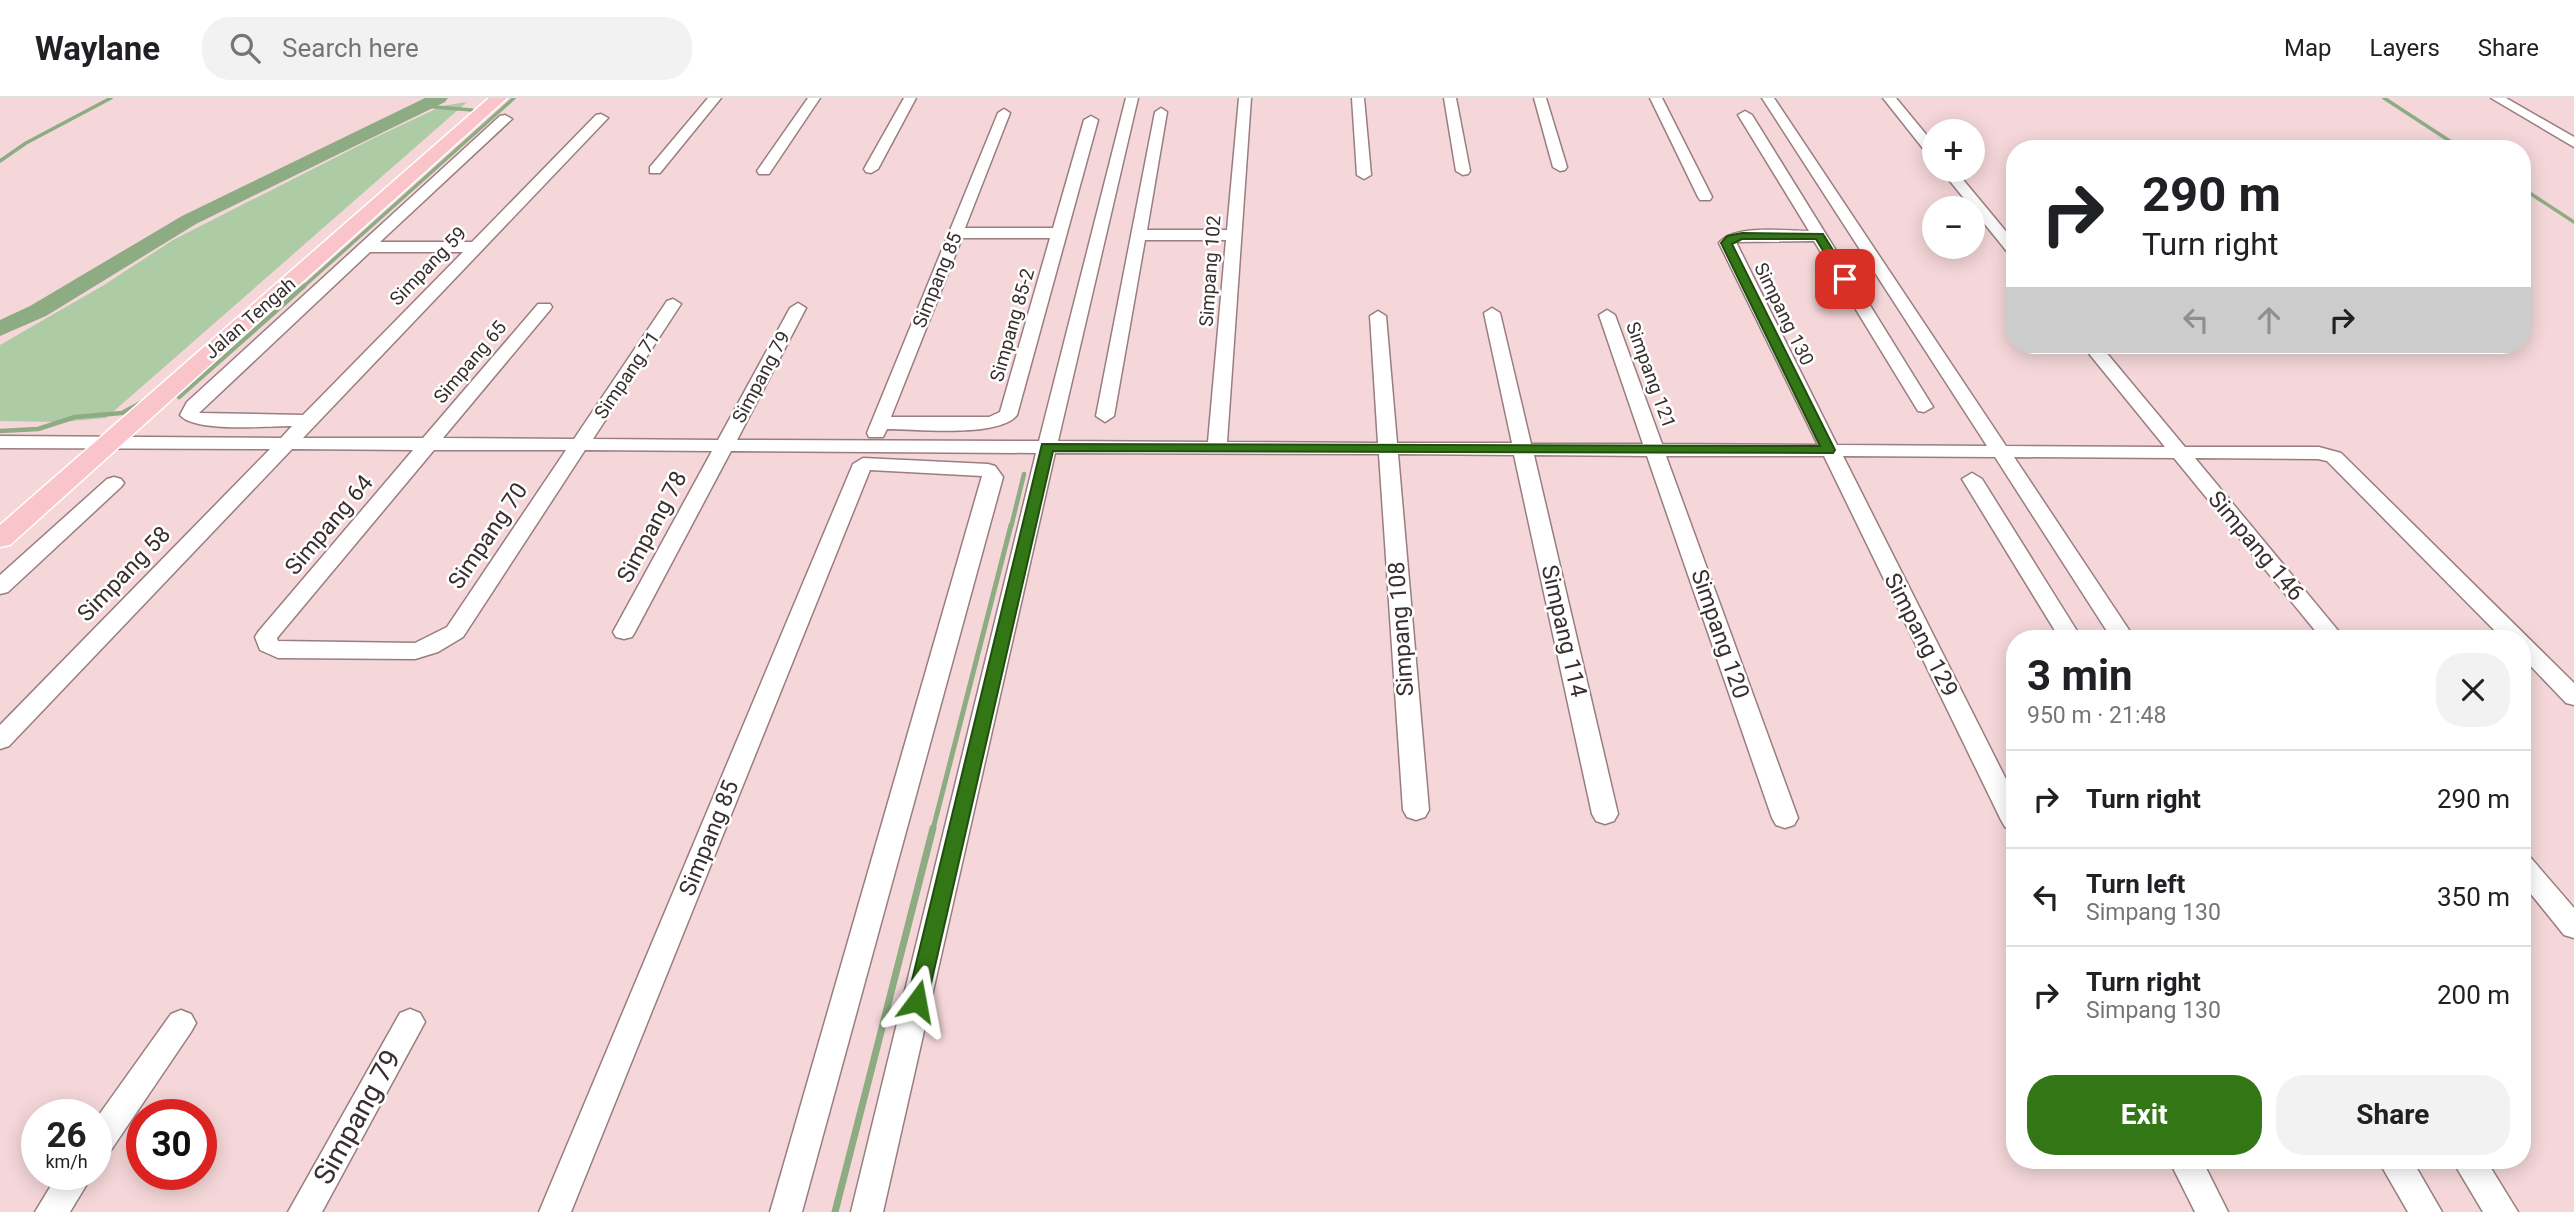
<!DOCTYPE html>
<meta charset="utf-8">
<style>
body{margin:0;font-family:Roboto,sans-serif;background:#f2f2f2;color:#202124;height:100vh;display:flex;flex-direction:column;font-size:26px;white-space:nowrap}
*{box-sizing:border-box;margin:0}
p{font-size:23px;color:#757577}
.icon{flex:none;width:38px;height:38px;fill:none;stroke:currentColor;stroke-width:2;stroke-linecap:round;stroke-linejoin:round}
.map{position:relative;flex:1;overflow:hidden}
.side{position:absolute;left:2006px;top:532px;width:525px;height:539px;display:flex;flex-direction:column;background:#fff;border-radius:28px;box-shadow:0 4px 18px #0003}
.side>*{flex:none}
.hud{position:absolute;left:2006px;top:42px;width:525px;height:214px;border-radius:28px;box-shadow:0 4px 18px #0003;background:#fff;color:#202124;overflow:hidden}
.tools{position:absolute;left:1922px;top:21px;display:grid;gap:14px}
.tools a{display:grid;place-items:center;width:63px;height:63px;border-radius:50%;background:#fff;box-shadow:0 4px 18px #0003;font-size:35px}
.speed{position:absolute;left:21px;top:1001px;display:flex;gap:14px;font-size:35px;font-weight:700;text-align:center}
.speed>*{display:grid;place-content:center;width:91px;height:91px;border-radius:50%;background:#fff;box-shadow:0 4px 18px #0003;line-height:1}
.speed small{font-size:18px;font-weight:400}
.speed .limit{border:10px solid #d22;background:#fff;color:#111}
.pin{position:absolute;display:grid;place-items:center;width:60px;height:60px;color:#fff;margin:-30px;border-radius:14px;box-shadow:0 4px 10px #0006}
.me{position:absolute;width:77px;margin:-38px;rotate:13deg;stroke-linejoin:round;filter:drop-shadow(0 0 5px #0008)}
.turn{display:flex;align-items:center;gap:24px;height:147px;padding:0 21px;font-size:32px}
.turn .icon{width:91px;height:91px;stroke-width:2.5}
.turn b{display:block;font-size:49px;line-height:60px}
.lanes{display:flex;align-items:center;height:66px;padding:0 21px;background:#0003;justify-content:center;gap:35px;direction:ltr}
.lanes .off{opacity:.35}
.round{display:grid;place-items:center;flex:none;width:74px;height:74px;border-radius:28px;background:#f2f2f2}
.summary{display:flex;align-items:center;justify-content:space-between;height:119px;padding:0 21px}
h1{font-size:42px;font-weight:700;line-height:52px}
.cta{display:flex;gap:14px;margin-top:auto;padding:14px 21px}
.cta a{flex:1;height:80px;border-radius:28px;background:#337615;color:#fff;font-size:28px;font-weight:700;line-height:80px;text-align:center}
.cta a+a{background:#f2f2f2;color:#202124}
ul{padding:0;list-style:none}
li{display:flex;align-items:center;gap:21px;height:98px;padding:0 21px;border-top:2px solid #e0e0e0}
li div{flex:1}
li b{display:block;font-size:26px}
li em{font-style:normal}
header{display:flex;align-items:center;gap:42px;box-sizing:border-box;height:98px;padding:0 35px;background:#fff;border-bottom:2px solid #e0e0e0}
header strong{font-size:33px}
nav{display:flex;gap:38px;margin-inline-start:auto;font-size:24px}
.search{width:490px;height:63px;background:#f2f2f2;display:flex;align-items:center;gap:18px;box-sizing:border-box;padding:0 24px;border-radius:28px;color:#757577;font-size:26px}
.map>svg:first-child{display:block}
.green{fill:#adcba4}
.lines{fill:none;stroke-linecap:round;stroke-linejoin:round}
.stream-far3{stroke:#8eac84;stroke-width:3.5}
.stream-far2{stroke:#8eac84;stroke-width:4.5}
.stream-far1{stroke:#8eac84;stroke-width:5}
.stream{stroke:#8eac84;stroke-width:7}
.river{fill:#8eac84;fill-rule:evenodd}
.minor-casing{stroke:#997d80;stroke-width:3}
.major-casing{stroke:#fff;stroke-width:3}
.minor{fill:#fff;fill-rule:evenodd}
.major{fill:#fac4cb;fill-rule:evenodd}
.route{fill:#337615;stroke:#214d0e;stroke-width:2}
.labels{text-anchor:middle;dominant-baseline:central;stroke-width:5;stroke-linejoin:round;paint-order:stroke}
.far-street-label{font-size:19px;fill:#3a2f30;stroke:#fff}
.street-label{font-size:23px;fill:#3a2f30;stroke:#fff}
.near-street-label{font-size:28px;fill:#3a2f30;stroke:#fff}
</style>
<header>
<strong>Waylane</strong>
<div class="search"><svg class="icon" aria-label="search" viewBox="0 0 24 24"><circle cx="10" cy="10" r="6"/><path d="M15 15l6 6"/></svg>Search here</div>
<nav><a>Map</a><a>Layers</a><a>Share</a></nav>
</header>
<div class="map">
<svg width="2574" height="1114" viewBox="0 0 2574 1114">
<rect width="100%" height="100%" fill="#f5d7d9"/>
<!-- green -->
<polygon class="green" points="467,4 106,320 60,324 0,323 0,247 104,187 173,142 372,41 442,8"/>
<g class="lines">
<!-- stream-far3 -->
<g class="stream-far3">
<polyline points="2384,0 2462,51"/>
<polyline points="422,8 472,12"/>
<polyline points="0,63 26,45 111,0"/>
<polyline points="2522,90 2574,124"/>
<polyline points="302,190 514,0"/>
</g>
<!-- stream-far2 -->
<g class="stream-far2">
<polyline points="179,299 304,188"/>
<polyline points="0,333 38,331 75,319 122,315 146,302"/>
<polyline points="1011,429 1024,376"/>
</g>
<!-- stream-far1 -->
<polyline class="stream-far1" points="933,731 1011,427"/>
<!-- stream -->
<polyline class="stream" points="835,1114 933,730"/>
<!-- river -->
<polygon class="river" points="425,0 448,0 445,4 196,126 46,218 0,238 0,222 30,208 182,118"/>
<defs>
<g id="minor">
<polygon points="708,0 721,0 660,75 650,75 650,69"/>
<polygon points="808,0 820,0 769,76 759,76 757,73"/>
<polygon points="904,0 916,0 878,71 871,75 866,74 864,71"/>
<path d="M1126,0H1138L1058,343L1208,344L1226,142H1145L1114,318L1105,324L1096,318L1155,14L1161,10L1167,14L1147,132H1227L1239,0H1251L1227,344L1378,345L1370,218L1378,213L1386,218L1397,345H1512L1484,215L1492,210L1500,215L1531,346H1643L1599,217L1607,212L1615,217L1662,346L1818,347L1719,145C1734,126 1786,133 1809,133L1738,17L1745,13L1752,17L1933,309L1924,314L1918,313L1814,143L1736,144L1837,347L1987,348L1762,0H1774L2006,348L2165,349L2082,247H2100L2185,349H2319L2341,355L2574,585V607L2566,605L2522,559V541H2503L2327,363L2318,361L2195,360L2345,541H2322L2174,360L2014,359L2135,541H2112L1995,359L1843,358L2014,697V732L2005,729L2001,722L1824,358H1666L1798,720L1794,727L1785,730L1776,727L1772,720L1647,358L1534,357L1618,716L1614,723L1605,726L1596,723L1592,716L1514,357L1398,356L1429,712L1425,719L1416,722L1407,719L1403,712L1379,356L1055,355L883,1114H851L1036,355L731,353L635,534L632,539L624,541L616,539L613,534L712,353L585,352L463,539L438,554L415,561L278,560L260,552L255,539L258,534L413,352L292,351L9,648L0,651V627L270,351L0,350V338L281,340L292,328C267,328 195,335 180,317L187,304L500,18L505,17L512,21L380,144H472L596,17L601,16L608,20L303,340H423L538,206H550L552,209L550,212L443,340L574,341L667,203L673,201L681,206L593,341L718,342L790,210L798,205L806,210L737,342L1039,343ZM370,154H463L303,317L199,315ZM434,352H566L447,529L415,545L278,543L277,540Z"/>
<polygon points="1352,0 1364,0 1371,77 1364,81 1357,77"/>
<polygon points="1444,0 1456,0 1470,73 1468,76 1463,77 1456,73"/>
<polygon points="1534,0 1546,0 1567,69 1565,72 1560,73 1553,69"/>
<polygon points="1650,0 1662,0 1712,99 1710,102 1700,102 1698,99"/>
<polygon points="1883,0 1896,0 1934,46 1934,59 1929,58"/>
<polygon points="2491,0 2506,0 2574,39 2574,49"/>
<path d="M1004,11L1010,15L965,130H1053L1084,22L1091,18L1098,22L1017,317C999,340 917,331 887,331L883,339H869L867,335L998,15ZM962,140H1050L1000,314L989,319H891Z"/>
<polygon points="1941,72 1955,72 2014,143 2014,158 2009,156"/>
<polygon points="863,360 988,366 995,368 1003,379 802,1114 770,1114 982,378 870,372 571,1114 539,1114 853,366"/>
<polygon points="1972,375 1982,381 2082,541 2060,541 1962,381"/>
<polygon points="114,379 121,381 124,385 121,389 8,494 0,496 0,477 107,381"/>
<polygon points="2522,757 2531,760 2574,810 2574,840 2564,837 2522,785"/>
<polygon points="410,911 420,915 425,924 322,1114 288,1114 400,915"/>
<polygon points="181,912 191,916 196,925 191,934 107,1058 96,1063 96,1021 171,916"/>
<polygon points="2169,1062 2202,1062 2228,1114 2195,1114"/>
<polygon points="2378,1062 2412,1062 2442,1114 2408,1114"/>
<polygon points="2452,1062 2486,1062 2518,1114 2483,1114"/>
<polygon points="58,1076 93,1076 70,1114 35,1114"/>
</g>
<polygon id="major" points="489,0 507,0 10,447 0,449 0,427"/>
</defs>
<!-- minor casing -->
<use href="#minor" class="minor-casing"/>
<!-- major casing -->
<use href="#major" class="major-casing"/>
<!-- minor -->
<use href="#minor" class="minor"/>
<!-- major -->
<use href="#major" class="major"/>
</g>
<!-- route -->
<polygon class="route" points="1742,135 1823,136 1851,181 1841,183 1816,141 1742,141 1732,146 1835,352 1833,355 1053,353 927,903 924,909 917,912 910,909 907,903 1042,346 1820,348 1721,145 1727,138"/>
<g class="labels">
<!-- far-street labels -->
<g class="far-street-label">
<text transform="translate(428 168) rotate(-46)">Simpang 59</text>
<text transform="translate(1210 173) rotate(-86)">Simpang 102</text>
<text transform="translate(937 182) rotate(-68)">Simpang 85</text>
<text transform="translate(1784 216) rotate(64)">Simpang 130</text>
<text transform="translate(250 220) rotate(-41)">Jalan Tengah</text>
<text transform="translate(1012 227) rotate(-74)">Simpang 85-2</text>
<text transform="translate(470 264) rotate(-50)">Simpang 65</text>
<text transform="translate(627 277) rotate(-56)">Simpang 71</text>
<text transform="translate(1651 277) rotate(70)">Simpang 121</text>
<text transform="translate(761 279) rotate(-62)">Simpang 79</text>
</g>
<!-- street labels -->
<g class="street-label">
<text transform="translate(329 427) rotate(-50)">Simpang 64</text>
<text transform="translate(652 429) rotate(-62)">Simpang 78</text>
<text transform="translate(488 438) rotate(-56)">Simpang 70</text>
<text transform="translate(2256 448) rotate(50)">Simpang 146</text>
<text transform="translate(124 476) rotate(-46)">Simpang 58</text>
<text transform="translate(1401 531) rotate(-94)">Simpang 108</text>
<text transform="translate(1564 533) rotate(77)">Simpang 114</text>
<text transform="translate(1720 536) rotate(71)">Simpang 120</text>
<text transform="translate(1921 537) rotate(63)">Simpang 129</text>
<text transform="translate(709 740) rotate(-68)">Simpang 85</text>
</g>
<!-- near-street labels -->
<g class="near-street-label">
<text transform="translate(357 1019) rotate(-61)">Simpang 79</text>
</g>
</g>
</svg>
<div class="tools">
<a>+</a>
<a>−</a>
</div>
<div class="speed"><div>26<small>km/h</small></div><div class="limit">30</div></div>
<div class="pin" style="left:1845px;top:181px;background:#d93025"><svg class="icon" aria-label="arrive" viewBox="0 0 24 24"><path d="M6 21V4h12l-3 4 3 4H6"/></svg></div>
<svg class="me" style="left:917px;top:903px" viewBox="-20 -20 40 40"><path d="M0-17L14 15 0 8-14 15z" fill="#337615" stroke="#fff" stroke-width="4"/></svg>
<div class="hud">
<div class="turn"><svg class="icon" aria-label="right" viewBox="0 0 24 24"><path d="M7 20v-9h11M14 6l5 5-5 5"/></svg><div><b>290 m</b>Turn right</div></div>
<div class="lanes"><svg class="icon off" aria-label="left" viewBox="0 0 24 24"><path d="M17 20v-9H6M10 6l-5 5 5 5"/></svg><svg class="icon off" aria-label="ahead" viewBox="0 0 24 24"><path d="M12 20V5M6 11l6-6 6 6"/></svg><svg class="icon" aria-label="right" viewBox="0 0 24 24"><path d="M7 20v-9h11M14 6l5 5-5 5"/></svg></div>
</div>
<section class="side">
<div class="summary"><div><h1>3 min</h1><p>950 m · 21:48</p></div><a class="round"><svg class="icon" aria-label="close" viewBox="0 0 24 24"><path d="M6 6l12 12M18 6L6 18"/></svg></a></div>
<ul>
<li><svg class="icon" aria-label="right" viewBox="0 0 24 24"><path d="M7 20v-9h11M14 6l5 5-5 5"/></svg><div><b>Turn right</b></div><em>290 m</em></li>
<li><svg class="icon" aria-label="left" viewBox="0 0 24 24"><path d="M17 20v-9H6M10 6l-5 5 5 5"/></svg><div><b>Turn left</b><p>Simpang 130</p></div><em>350 m</em></li>
<li><svg class="icon" aria-label="right" viewBox="0 0 24 24"><path d="M7 20v-9h11M14 6l5 5-5 5"/></svg><div><b>Turn right</b><p>Simpang 130</p></div><em>200 m</em></li>
</ul>
<div class="cta"><a>Exit</a><a>Share</a></div>
</section>
</div>
